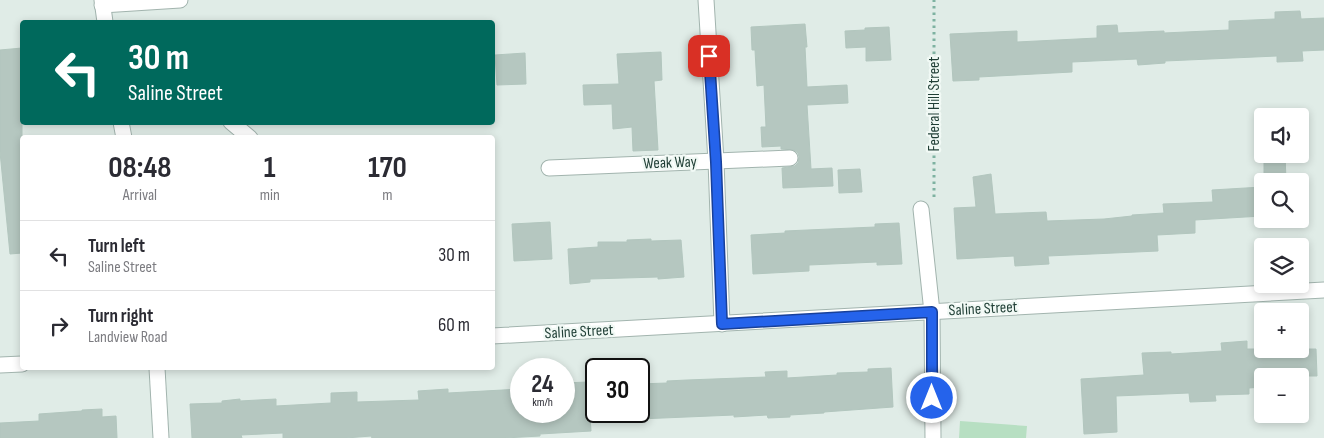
<!DOCTYPE html>
<meta charset="utf-8">
<style>
body{margin:0;font-family:"Sofia Sans Condensed",sans-serif;background:#f7f7f7;color:#2b2b33;height:100vh;display:flex;flex-direction:column;font-size:19px;white-space:nowrap}
*{box-sizing:border-box;margin:0}
p{font-size:16px;color:#7c7c81}
.icon{flex:none;width:28px;height:28px;fill:none;stroke:currentColor;stroke-width:2;stroke-linecap:round;stroke-linejoin:round}
.map{position:relative;flex:1;overflow:hidden}
.drawer{position:absolute;left:20px;top:135px;width:475px;height:235px;display:flex;flex-direction:column;background:#fff;border-radius:5px;box-shadow:0 2px 8px #0003}
.drawer>*{flex:none}
.hud{position:absolute;left:20px;top:20px;width:475px;height:105px;border-radius:5px;box-shadow:0 2px 8px #0003;background:#00695c;color:#fff;overflow:hidden}
.buttons{position:absolute;left:1254px;top:108px;display:grid;gap:10px}
.buttons a{display:grid;place-items:center;width:55px;height:55px;border-radius:5px;background:#fff;box-shadow:0 2px 8px #0003;font-size:25px}
.speed{position:absolute;left:510px;top:358px;display:flex;gap:10px;font-size:25px;font-weight:700;text-align:center}
.speed>*{display:grid;place-content:center;width:65px;height:65px;border-radius:50%;background:#fff;box-shadow:0 2px 8px #0003;line-height:1}
.speed small{font-size:12px;font-weight:400}
.speed .limit{border:2px solid #111;border-radius:8px;background:#fff;color:#111}
.pin{position:absolute;display:grid;place-items:center;width:42px;height:42px;color:#fff;margin:-21px;border-radius:10px;box-shadow:0 2px 8px #0006}
.me{position:absolute;width:55px;margin:-28px;rotate:0deg;stroke-linejoin:round;filter:drop-shadow(0 0 4px #0008)}
.turn{display:flex;align-items:center;gap:18px;height:105px;padding:0 25px;font-size:22px}
.turn .icon{width:65px;height:65px;stroke-width:2.5}
.turn b{display:block;font-size:35px;line-height:42px}
.eta{display:flex;justify-content:space-evenly;align-items:center;height:85px;text-align:center}
.eta b{font-size:30px;font-weight:700;line-height:35px}
ul{padding:0;list-style:none}
li{display:flex;align-items:center;gap:15px;height:70px;padding:0 25px;border-top:1px solid #e1e1e2}
li div{flex:1}
li b{display:block;font-size:19px}
li em{font-style:normal}
.map>svg:first-child{display:block}
.green{fill:#b7dfc2}
.building{fill:#b5c7c0;stroke:#b2c6be}
.lines{fill:none;stroke-linecap:round;stroke-linejoin:round}
.minor-casing{stroke:#a2b4ae;stroke-width:17}
.path{stroke:#7eb2a1;stroke-width:3;stroke-dasharray:2.5 4;stroke-linecap:butt}
.minor{stroke:#fff;stroke-width:15}
.route-casing{stroke:#184099;stroke-width:12}
.route{stroke:#2563eb;stroke-width:9}
.labels{text-anchor:middle;dominant-baseline:central;stroke-width:4.5;stroke-linejoin:round;paint-order:stroke}
.street-label{font-size:16px;fill:#1f3e35;stroke:#f1f9f5}
</style>
<div class="map">
<svg width="1324" height="438" viewBox="0 0 1324 438">
<rect width="100%" height="100%" fill="#e0ece7"/>
<!-- green -->
<polygon class="green" points="960,421 1027,426 1026,438 959,438"/>
<!-- building -->
<g class="building">
<polygon points="1300,11 1301,19 1324,18 1324,50 1302,51 1303,61 1277,62 1277,56 1165,61 1165,63 1138,65 1137,59 1072,62 1072,72 979,77 979,80 953,81 950,34 1017,31 1017,42 1097,38 1097,26 1117,25 1118,33 1164,31 1164,33 1229,30 1229,21 1275,19 1275,12"/>
<polygon points="805,24 807,47 805,47 807,87 847,85 848,103 807,105 811,169 832,168 833,186 783,188 782,168 795,166 798,163 799,157 798,153 794,150 781,149 781,146 762,147 761,127 766,127 764,85 757,86 755,50 752,50 751,27"/>
<polygon points="889,27 891,60 866,61 866,47 846,48 845,31 865,30 865,28"/>
<polygon points="22,48 22,253 10,254 0,152 0,50"/>
<polygon points="661,52 662,80 654,81 658,150 633,151 632,127 613,129 612,104 584,105 583,85 619,84 617,54"/>
<polygon points="525,53 526,84 497,85 495,55"/>
<polygon points="1264,154 1285,154 1286,181 1264,181"/>
<polygon points="860,169 862,192 839,193 838,170"/>
<polygon points="991,174 995,214 1046,212 1047,221 1104,219 1132,216 1132,215 1164,213 1163,204 1213,202 1212,190 1262,187 1262,216 1195,220 1195,233 1157,235 1158,251 1048,256 1049,264 1015,266 1014,256 957,259 954,208 976,207 973,177"/>
<polygon points="550,222 552,259 514,261 512,224"/>
<polygon points="899,223 902,264 877,265 877,262 809,265 809,271 753,274 751,235 785,233 785,231 875,227 875,224"/>
<polygon points="651,239 651,241 681,240 684,277 658,279 658,277 590,279 590,282 570,284 568,249 598,247 598,242 627,242 627,240"/>
<polygon points="1247,341 1247,349 1316,349 1317,376 1262,376 1262,387 1249,388 1249,394 1215,395 1216,401 1190,402 1189,393 1116,396 1117,432 1084,434 1081,379 1144,375 1142,353 1171,352 1171,354 1222,351 1221,343"/>
<polygon points="891,368 893,407 824,412 824,413 790,415 790,417 768,418 767,415 734,417 734,415 639,419 639,384 667,383 667,381 687,380 766,377 765,372 787,371 787,378 837,375 837,373 868,372 868,369"/>
<polygon points="588,382 591,431 540,434 540,436 505,438 372,438 371,436 346,438 283,438 283,433 241,435 242,438 192,438 190,404 222,403 222,401 240,399 240,401 276,399 276,406 331,403 331,393 357,392 357,402 419,400 418,391 448,389 448,393 521,389 521,411 564,411 564,383"/>
<polygon points="102,409 102,417 116,416 117,438 0,438 0,423 39,421 39,414 82,411 82,410"/>
</g>
<g class="lines">
<defs>
<g id="minor">
<polyline points="102,0 105,22"/>
<polyline points="706,0 716,161 722,324"/>
<polyline points="102,5 180,0"/>
<polyline points="121,122 124,138"/>
<polyline points="231,122 250,138"/>
<polyline points="549,168 790,158"/>
<polyline points="921,209 932,312 933,438"/>
<polyline points="492,336 1324,290"/>
<polyline points="0,365 22,364"/>
<polyline points="157,368 161,438"/>
</g>
</defs>
<!-- minor casing -->
<use href="#minor" class="minor-casing"/>
<!-- path -->
<polyline class="path" points="934,197 934,0"/>
<!-- minor -->
<use href="#minor" class="minor"/>
</g>
<g class="lines">
<defs>
<polyline id="route" points="709,56 716,162 722,324 932,312 932,398"/>
</defs>
<!-- route casing -->
<use href="#route" class="route-casing"/>
<!-- route -->
<use href="#route" class="route"/>
</g>
<g class="labels">
<!-- street labels -->
<g class="street-label">
<text transform="translate(934 104) rotate(-90)">Federal Hill Street</text>
<text transform="translate(670 163) rotate(-2)">Weak Way</text>
<text transform="translate(983 309) rotate(-3)">Saline Street</text>
<text transform="translate(579 332) rotate(-3)">Saline Street</text>
</g>
</g>
</svg>
<div class="buttons">
<a><svg class="icon" aria-label="sound" viewBox="0 0 24 24"><path d="M4 9h4l5-4v14l-5-4H4zM17 9q2 3 0 6"/></svg></a>
<a><svg class="icon" aria-label="search" viewBox="0 0 24 24"><circle cx="10" cy="10" r="6"/><path d="M15 15l6 6"/></svg></a>
<a><svg class="icon" aria-label="layers" viewBox="0 0 24 24"><path d="M12 4l9 5-9 5-9-5zM3 14l9 5 9-5"/></svg></a>
<a>+</a>
<a>−</a>
</div>
<div class="speed"><div>24<small>km/h</small></div><div class="limit">30</div></div>
<div class="pin" style="left:709px;top:56px;background:#d93025"><svg class="icon" aria-label="arrive" viewBox="0 0 24 24"><path d="M6 21V4h12l-3 4 3 4H6"/></svg></div>
<svg class="me" style="left:932px;top:398px" viewBox="-20 -20 40 40"><circle r="17" fill="#2563eb" stroke="#fff" stroke-width="3"/><path d="M0-11L8 9 0 5-8 9z" fill="#fff"/></svg>
<div class="hud">
<div class="turn"><svg class="icon" aria-label="left" viewBox="0 0 24 24"><path d="M17 20v-9H6M10 6l-5 5 5 5"/></svg><div><b>30 m</b>Saline Street</div></div>
</div>
<section class="drawer">
<div class="eta">
<div><b>08:48</b><p>Arrival</p></div>
<div><b>1</b><p>min</p></div>
<div><b>170</b><p>m</p></div>
</div>
<ul>
<li><svg class="icon" aria-label="left" viewBox="0 0 24 24"><path d="M17 20v-9H6M10 6l-5 5 5 5"/></svg><div><b>Turn left</b><p>Saline Street</p></div><em>30 m</em></li>
<li><svg class="icon" aria-label="right" viewBox="0 0 24 24"><path d="M7 20v-9h11M14 6l5 5-5 5"/></svg><div><b>Turn right</b><p>Landview Road</p></div><em>60 m</em></li>
</ul>
</section>
</div>
